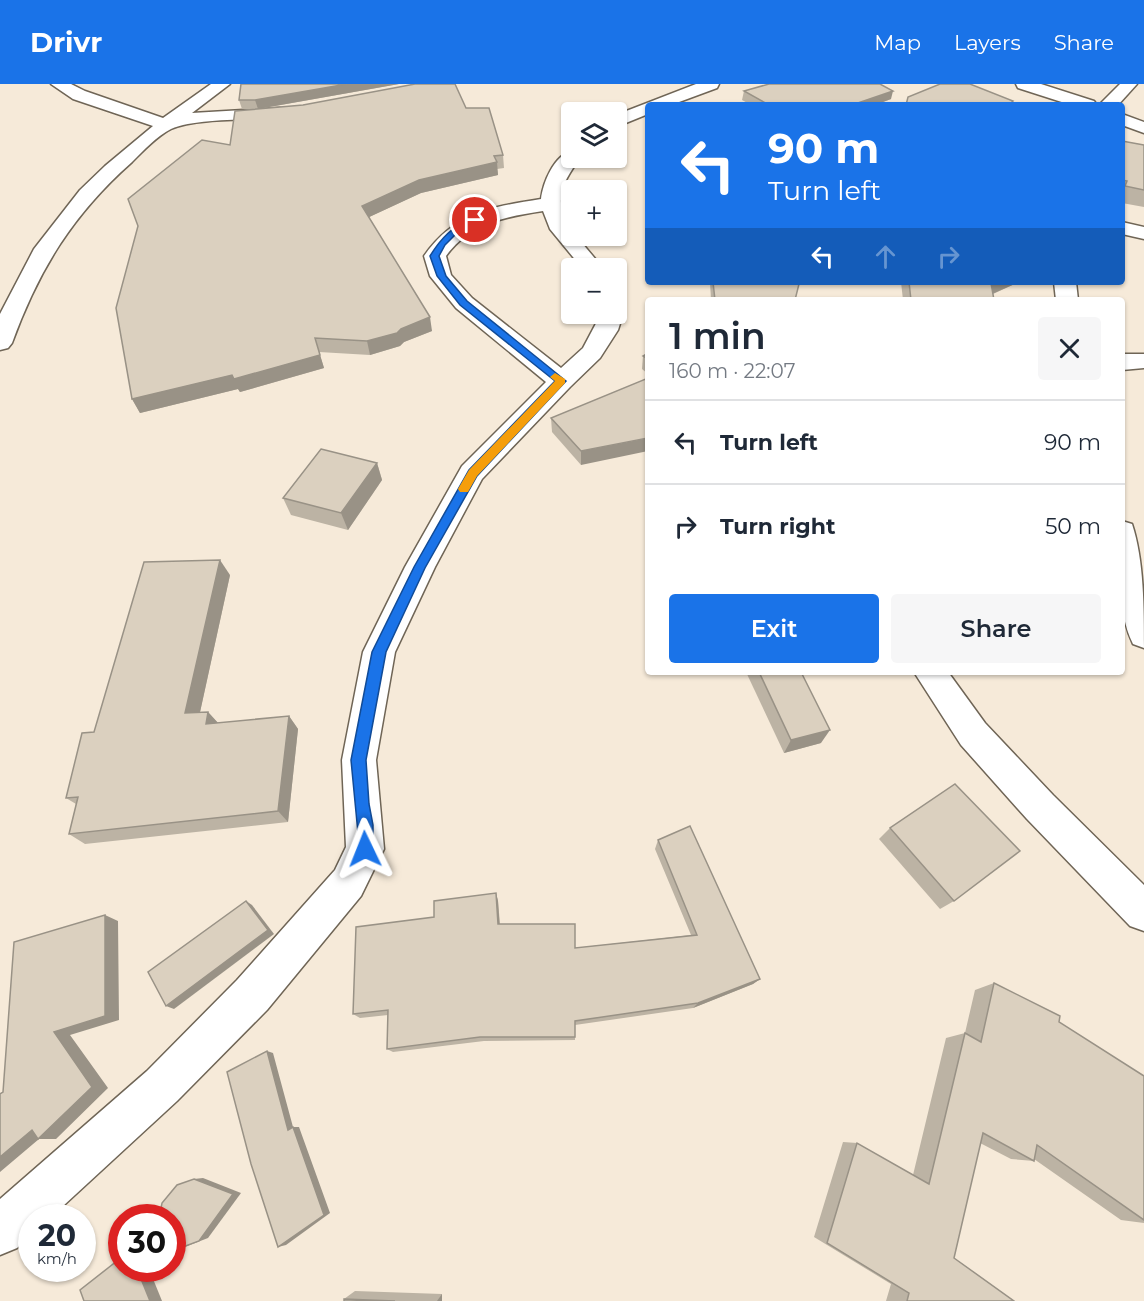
<!DOCTYPE html>
<meta charset="utf-8">
<style>
body{margin:0;font-family:Montserrat,sans-serif;background:#f6f6f7;color:#1f2937;height:100vh;display:flex;flex-direction:column;font-size:22px;white-space:nowrap}
*{box-sizing:border-box;margin:0}
p{font-size:20px;color:#747a83}
.icon{flex:none;width:33px;height:33px;fill:none;stroke:currentColor;stroke-width:2;stroke-linecap:round;stroke-linejoin:round}
.map{position:relative;flex:1;overflow:hidden}
.drawer{position:absolute;left:645px;top:213px;width:480px;height:378px;display:flex;flex-direction:column;background:#fff;border-radius:6px;box-shadow:0 2px 4px #0004}
.drawer>*{flex:none}
.hud{position:absolute;left:645px;top:18px;width:480px;height:183px;border-radius:6px;box-shadow:0 2px 4px #0004;background:#1a73e8;color:#fff;overflow:hidden}
.fabs{position:absolute;left:561px;top:18px;display:grid;gap:12px}
.fabs a{display:grid;place-items:center;width:66px;height:66px;border-radius:6px;background:#fff;box-shadow:0 2px 4px #0004;font-size:30px}
.speed{position:absolute;left:18px;top:1120px;display:flex;gap:12px;font-size:30px;font-weight:700;text-align:center}
.speed>*{display:grid;place-content:center;width:78px;height:78px;border-radius:50%;background:#fff;box-shadow:0 2px 4px #0004;line-height:1}
.speed small{font-size:15px;font-weight:400}
.speed .limit{border:9px solid #d22;background:#fff;color:#111}
.pin{position:absolute;display:grid;place-items:center;width:51px;height:51px;color:#fff;margin:-26px;border:3px solid #fff;border-radius:50%;box-shadow:0 2px 6px #0007}
.me{position:absolute;width:66px;margin:-33px;rotate:358deg;stroke-linejoin:round;filter:drop-shadow(0 0 4px #0008)}
.turn{display:flex;align-items:center;gap:21px;height:126px;padding:0 24px;font-size:27px}
.turn .icon{width:78px;height:78px;stroke-width:2.5}
.turn b{display:block;font-size:42px;line-height:51px}
.lanes{display:flex;align-items:center;height:57px;padding:0 24px;background:#0003;justify-content:center;gap:30px;direction:ltr}
.lanes .off{opacity:.35}
.round{display:grid;place-items:center;flex:none;width:63px;height:63px;border-radius:6px;background:#f6f6f7}
.head{display:flex;align-items:center;justify-content:space-between;height:102px;padding:0 24px}
h1{font-size:36px;font-weight:600;line-height:45px}
.button{display:flex;gap:12px;margin-top:auto;padding:12px 24px}
.button a{flex:1;height:69px;border-radius:6px;background:#1a73e8;color:#fff;font-size:24px;font-weight:600;line-height:69px;text-align:center}
.button a+a{background:#f6f6f7;color:#1f2937}
ul{padding:0;list-style:none}
li{display:flex;align-items:center;gap:18px;height:84px;padding:0 24px;border-top:2px solid #e0e1e3}
li div{flex:1}
li b{display:block;font-size:22px}
li em{font-style:normal}
header{display:flex;align-items:center;gap:36px;box-sizing:border-box;height:84px;padding:0 30px;background:#1a73e8;color:#fff}
header strong{font-size:28px}
nav{display:flex;gap:33px;margin-inline-start:auto;font-size:21px}
.map>svg:first-child{display:block}
.lines{fill:none;stroke-linecap:round;stroke-linejoin:round}
.minor-casing{stroke:#6f6556;stroke-width:3}
.minor{fill:#fff;fill-rule:evenodd}
.wall{fill:#bcb3a4}
.shaded-wall{fill:#999286}
.building{fill:#dbd0bf;stroke:#999286;stroke-width:1.5}
.route{fill:#1a73e8;stroke:#114b97;stroke-width:1.5}
.slow{fill:#f59e0b}
</style>
<header>
<strong>Drivr</strong>
<nav><a>Map</a><a>Layers</a><a>Share</a></nav>
</header>
<div class="map">
<svg width="1144" height="1217" viewBox="0 0 1144 1217">
<rect width="100%" height="100%" fill="#f6ead9"/>
<g class="lines">
<defs>
<g id="minor">
<path d="M51,0H71L85,7L163,34L211,0H230L192,29L280,24L286,25L289,29L286,33L280,34C252,36 195,34 171,45C157,52 143,67 132,78C73,130 39,185 12,259L8,264L0,266V230L34,165L80,106L105,82L153,42L73,15Z"/>
<polygon points="696,0 719,0 717,4 671,21 648,21 648,30 616,43 616,31"/>
<polygon points="1016,0 1041,0 1094,17 1097,21 1071,21 1018,4"/>
<polygon points="1120,0 1137,0 1118,21 1099,21"/>
<polygon points="1122,30 1144,38 1144,49 1122,41"/>
<path d="M572,67V74H580C568,91 556,107 563,130C566,138 572,143 572,152H576L603,184H582L550,145L543,127C504,133 470,139 446,172L451,191L472,214L561,284L583,264L601,230H616V224L623,230L618,246L600,274L570,303L482,395L435,483L395,568L376,676L384,765L361,812L267,926L177,1017L50,1134H32V1150L17,1164L0,1171V1115L147,987L237,896L335,786L346,763L342,676L363,568L405,483L462,382L546,298L456,224L430,192L424,172C455,128 491,123 541,115C543,99 554,71 572,67Z"/>
<polygon points="1122,138 1144,143 1144,155 1122,150"/>
<polygon points="1054,198 1076,198 1078,216 1056,216"/>
<polygon points="1122,270 1144,270 1144,284 1122,286"/>
<path d="M1122,437L1132,440C1144,476 1144,525 1144,564L1133,560C1115,524 1122,476 1122,437Z"/>
<polygon points="914,588 948,588 985,639 1053,711 1144,801 1144,847 1130,842 1027,735 961,661"/>
</g>
</defs>
<!-- minor casing -->
<use href="#minor" class="minor-casing"/>
<!-- minor -->
<use href="#minor" class="minor"/>
</g>
<!-- wall -->
<g class="wall">
<polygon points="241,0 399,0 258,25 242,25 239,16"/>
<polygon points="744,7 891,15 875,21 751,21 742,16"/>
<polygon points="466,24 503,71 504,84 497,85 498,91 421,109 369,133 432,247 404,258 400,262 370,271 319,268 324,284 240,308 238,305 140,329 132,315 230,61"/>
<polygon points="1122,57 1144,61 1144,123 1122,119"/>
<polygon points="710,198 797,198 795,216 711,216"/>
<polygon points="901,198 1019,198 993,210 994,216 903,216"/>
<polygon points="648,269 648,290 642,285 643,272"/>
<polygon points="648,294 581,381 552,348 551,334"/>
<polygon points="377,379 382,396 348,446 291,431 283,414"/>
<polygon points="230,491 200,628 208,628 218,639 289,632 298,645 288,738 85,760 69,750 76,720 66,714 94,648"/>
<polygon points="746,588 801,588 821,659 784,669"/>
<polygon points="890,744 954,817 940,825 879,755"/>
<polygon points="658,756 760,895 753,900 693,924 575,941 575,956 484,957 393,968 387,965 388,931 360,934 353,930 434,833 496,809 498,817 500,840 575,864 691,851 655,765"/>
<polygon points="994,899 1059,938 1144,1136 1144,1139 1121,1136 1034,1075 1034,1077 1011,1075 980,1059 954,1174 1014,1217 886,1217 891,1200 814,1153 843,1058 857,1059 913,1091 946,954 965,949 975,906"/>
<polygon points="355,1207 442,1210 442,1217 344,1217 344,1215"/>
</g>
<!-- shaded-wall -->
<g class="shaded-wall">
<polygon points="347,0 399,0 258,25 255,16"/>
<polygon points="893,7 891,15 875,21 852,21"/>
<polygon points="497,78 498,91 421,109 365,135 362,122 419,96"/>
<polygon points="992,198 1019,198 983,214 991,199"/>
<polygon points="430,233 432,247 404,258 400,262 370,271 367,257"/>
<polygon points="315,254 324,284 240,308 238,305 140,329 132,315"/>
<polygon points="648,354 648,367 581,381 581,367"/>
<polygon points="377,379 382,396 348,446 341,429"/>
<polygon points="220,476 230,491 197,642 185,629"/>
<polygon points="208,628 219,640 206,640"/>
<polygon points="289,632 298,645 288,738 278,727"/>
<polygon points="830,646 821,659 784,669 791,656"/>
<polygon points="496,809 498,817 500,847 498,840"/>
<polygon points="246,817 252,821 274,850 174,925 166,922"/>
<polygon points="105,831 118,837 119,936 70,951 108,1004 56,1055 39,1055 0,1088 0,1073"/>
<polygon points="760,895 753,900 693,924 698,919"/>
<polygon points="267,967 273,969 293,1043 299,1043 330,1129 286,1161 278,1163 288,1046"/>
<polygon points="203,1094 241,1109 208,1154 172,1168 194,1095"/>
<polygon points="137,1185 149,1185 162,1217 150,1217"/>
<polygon points="442,1210 442,1217 437,1217"/>
</g>
<!-- building -->
<g class="building">
<polygon points="241,0 347,0 255,16 239,16"/>
<polygon points="415,0 455,0 466,24 489,24 503,71 494,72 497,78 419,96 362,122 430,233 401,245 397,249 367,257 315,254 320,271 234,295 232,291 132,315 116,224 138,142 128,115 202,56 230,61 235,27 303,21"/>
<polygon points="769,0 880,0 893,7 852,21 769,21 744,7"/>
<polygon points="940,0 970,0 1013,17 1009,21 906,21 908,13"/>
<polygon points="1122,57 1144,61 1144,106 1125,102 1127,97 1122,96"/>
<polygon points="713,198 797,198 799,200 795,216 715,216"/>
<polygon points="909,198 992,198 991,199 994,216 911,216"/>
<polygon points="648,269 648,275 643,272"/>
<polygon points="648,294 648,354 581,367 551,334"/>
<polygon points="321,365 377,379 341,429 283,414"/>
<polygon points="220,476 185,629 208,628 206,640 289,632 278,727 69,750 78,713 66,714 82,649 94,648 144,478"/>
<polygon points="759,588 801,588 830,646 791,656"/>
<polygon points="955,700 1020,767 954,817 890,744"/>
<polygon points="690,742 760,895 698,919 575,937 575,953 480,953 387,965 388,926 353,930 356,843 434,833 434,817 496,809 498,840 575,840 575,864 697,851 658,756"/>
<polygon points="246,817 268,846 166,922 148,888"/>
<polygon points="105,831 105,932 54,948 92,1003 38,1055 32,1046 0,1073 0,1010 3,1008 14,858"/>
<polygon points="994,899 1060,932 1059,938 1144,992 1144,1136 1037,1061 1034,1077 983,1049 954,1174 1014,1217 907,1217 909,1209 827,1159 857,1059 929,1100 965,949 981,958"/>
<polygon points="267,967 288,1046 293,1043 324,1131 278,1163 251,1080 227,988"/>
<polygon points="194,1095 233,1110 199,1157 172,1167 172,1134 159,1134 162,1119 177,1101"/>
<polygon points="122,1173 122,1185 137,1185 150,1217 84,1217 80,1206"/>
<polygon points="344,1215 395,1217 344,1217"/>
</g>
<!-- route -->
<path class="route" d="M472,134L479,136L462,144L445,161L439,172L446,192L467,217L566,297L477,392L425,484L386,568L366,676L369,720L373,741V765L370,770L365,772L360,770L351,676L372,568L414,483L469,386L555,297L460,221L437,192L430,172C441,154 453,142 472,134Z"/>
<!-- slow -->
<polygon class="slow" points="555,289 565,295 565,299 477,392 468,408 460,408 458,405 469,386 555,297 550,293"/>
</svg>
<div class="fabs">
<a><svg class="icon" aria-label="layers" viewBox="0 0 24 24"><path d="M12 4l9 5-9 5-9-5zM3 14l9 5 9-5"/></svg></a>
<a>+</a>
<a>−</a>
</div>
<div class="speed"><div>20<small>km/h</small></div><div class="limit">30</div></div>
<div class="pin" style="left:475px;top:136px;background:#d93025"><svg class="icon" aria-label="arrive" viewBox="0 0 24 24"><path d="M6 21V4h12l-3 4 3 4H6"/></svg></div>
<svg class="me" style="left:365px;top:765px" viewBox="-20 -20 40 40"><path d="M0-17L14 15 0 8-14 15z" fill="#1a73e8" stroke="#fff" stroke-width="4"/></svg>
<div class="hud">
<div class="turn"><svg class="icon" aria-label="left" viewBox="0 0 24 24"><path d="M17 20v-9H6M10 6l-5 5 5 5"/></svg><div><b>90 m</b>Turn left</div></div>
<div class="lanes"><svg class="icon" aria-label="left" viewBox="0 0 24 24"><path d="M17 20v-9H6M10 6l-5 5 5 5"/></svg><svg class="icon off" aria-label="ahead" viewBox="0 0 24 24"><path d="M12 20V5M6 11l6-6 6 6"/></svg><svg class="icon off" aria-label="right" viewBox="0 0 24 24"><path d="M7 20v-9h11M14 6l5 5-5 5"/></svg></div>
</div>
<section class="drawer">
<div class="head"><div><h1>1 min</h1><p>160 m · 22:07</p></div><a class="round"><svg class="icon" aria-label="close" viewBox="0 0 24 24"><path d="M6 6l12 12M18 6L6 18"/></svg></a></div>
<ul>
<li><svg class="icon" aria-label="left" viewBox="0 0 24 24"><path d="M17 20v-9H6M10 6l-5 5 5 5"/></svg><div><b>Turn left</b></div><em>90 m</em></li>
<li><svg class="icon" aria-label="right" viewBox="0 0 24 24"><path d="M7 20v-9h11M14 6l5 5-5 5"/></svg><div><b>Turn right</b></div><em>50 m</em></li>
</ul>
<div class="button"><a>Exit</a><a>Share</a></div>
</section>
</div>
